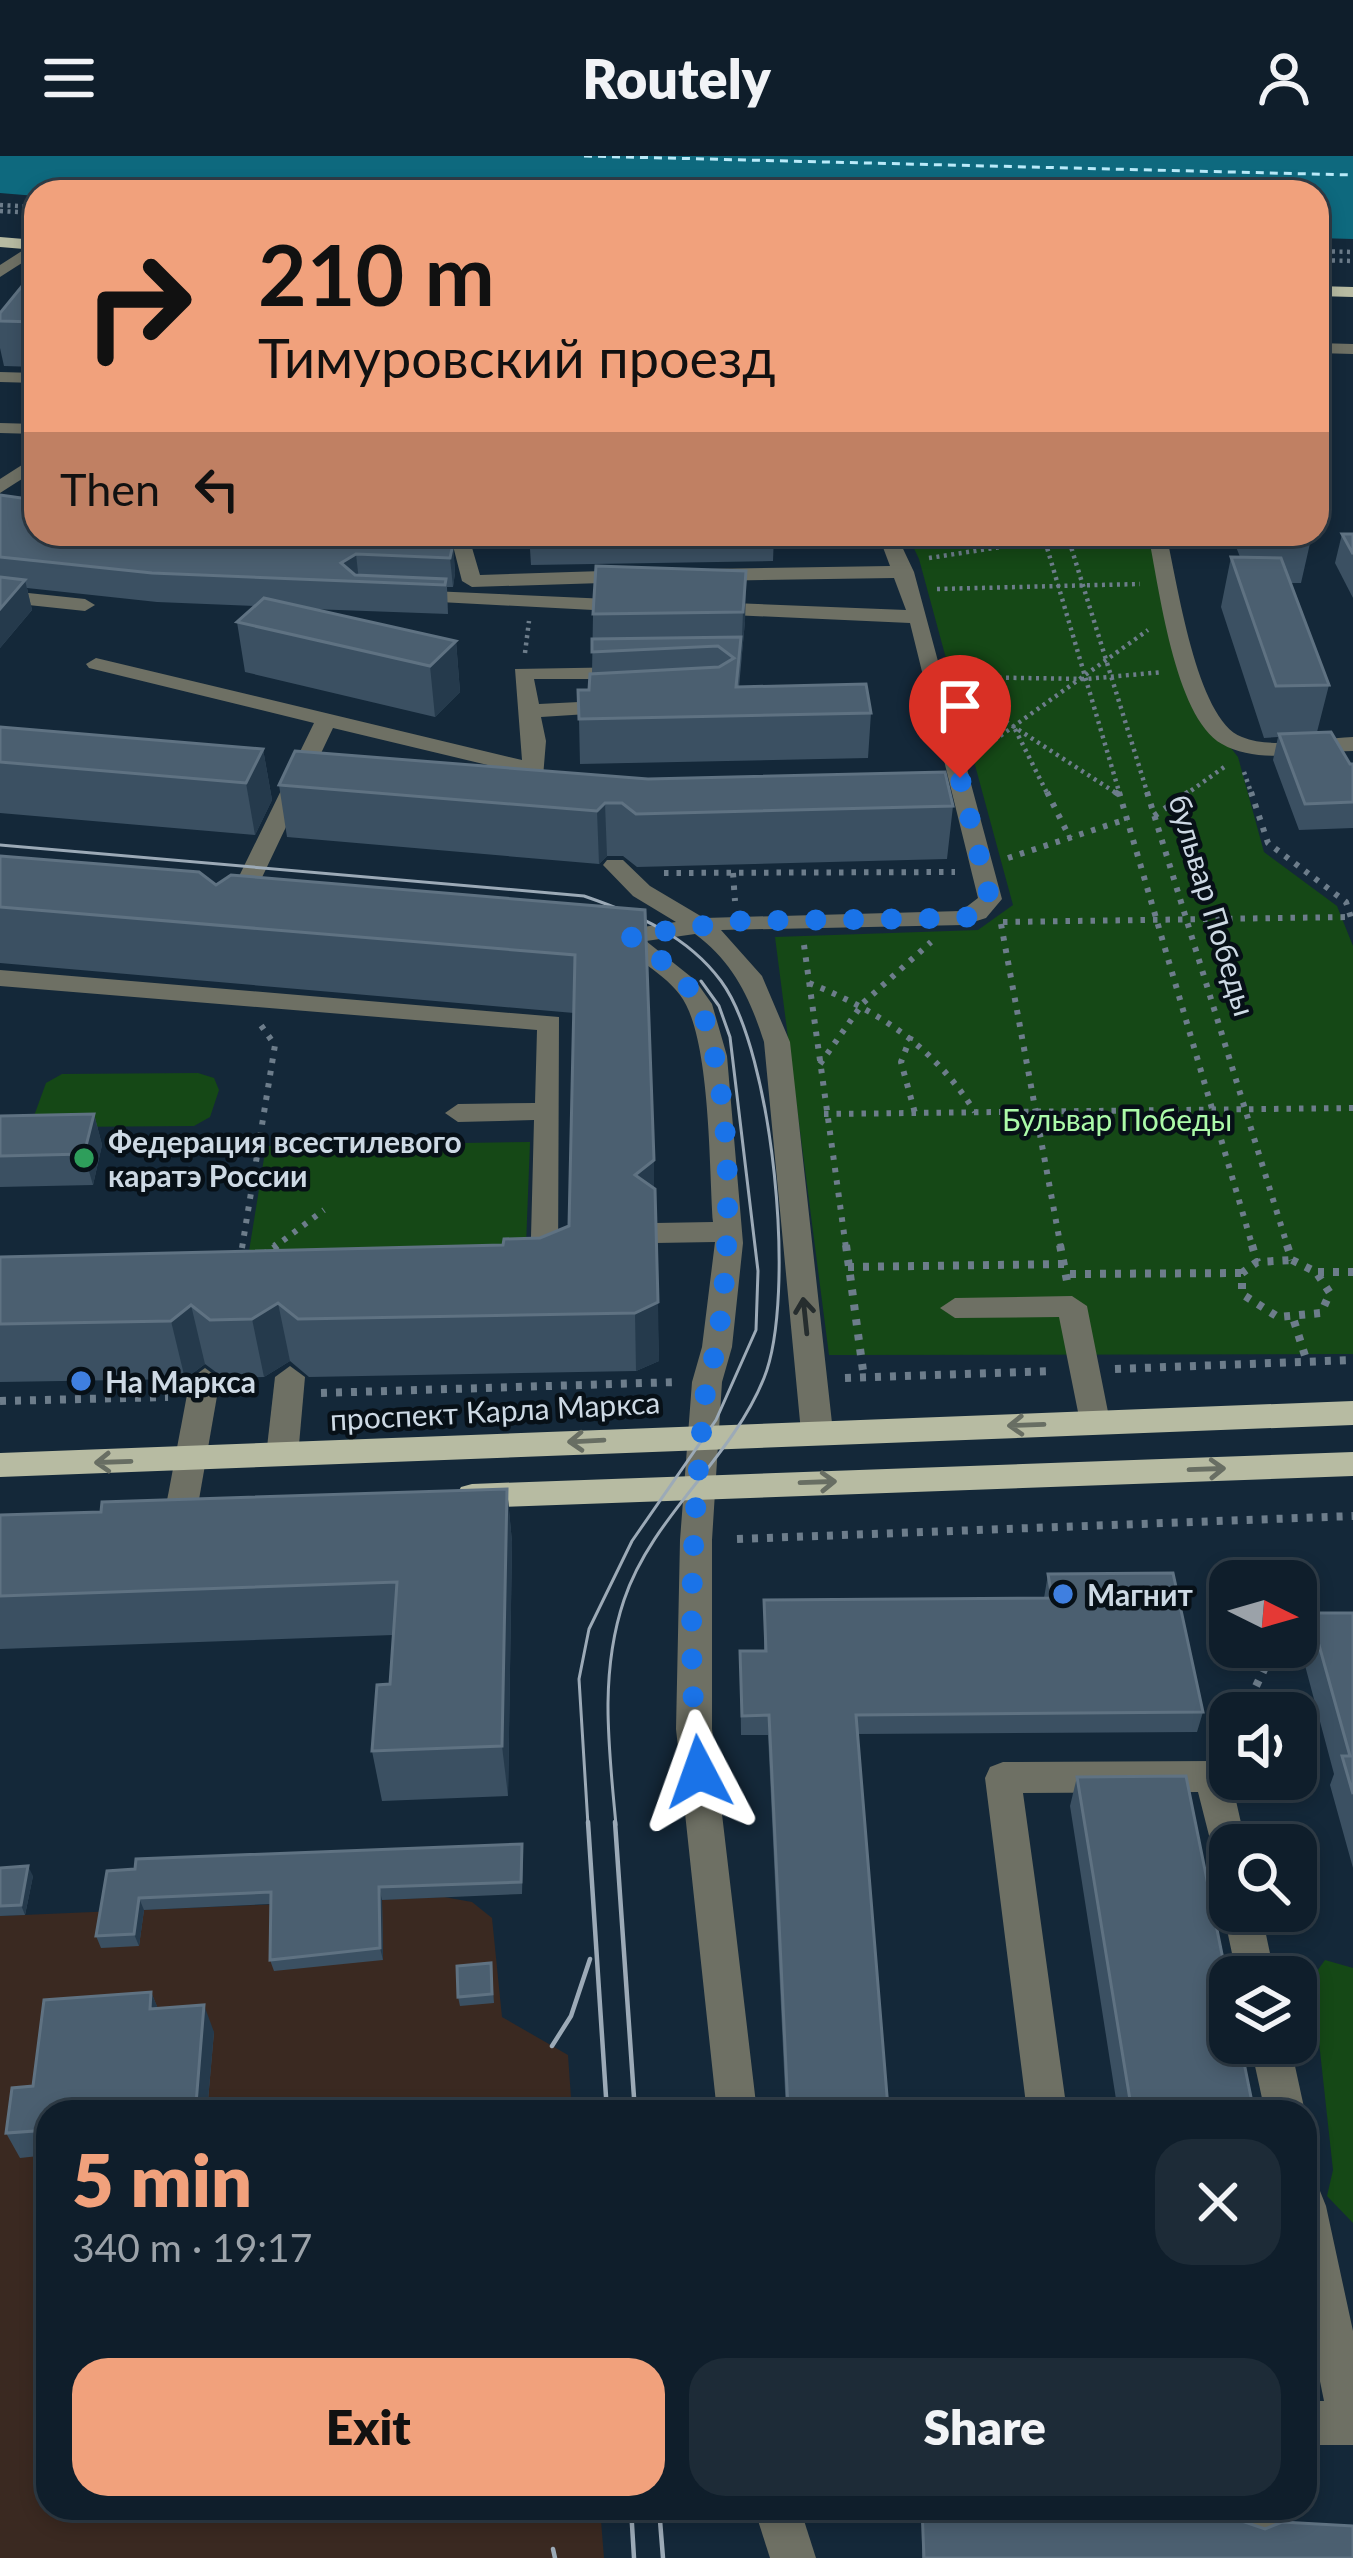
<!DOCTYPE html>
<meta charset="utf-8">
<style>
body{margin:0;font-family:Lato,sans-serif;background:#1d2b37;color:#f1f3f6;height:100vh;display:flex;flex-direction:column;font-size:45px;white-space:nowrap}
*{box-sizing:border-box;margin:0}
p{font-size:39px;color:#9ba2a9}
.icon{flex:none;width:66px;height:66px;fill:none;stroke:currentColor;stroke-width:2;stroke-linecap:round;stroke-linejoin:round}
.map{position:relative;flex:1;overflow:hidden}
.details{position:absolute;left:36px;top:1944px;width:1281px;height:420px;display:flex;flex-direction:column;background:#0f1e2b;border-radius:36px;box-shadow:0 6px 18px #0003,0 0 0 3px #2f3c47}
.details>*{flex:none}
.top-card{position:absolute;left:24px;top:24px;width:1305px;height:366px;border-radius:36px;box-shadow:0 6px 18px #0003,0 0 0 3px #2f3c47;background:#f1a17c;color:#111;overflow:hidden}
.needle{width:78px;rotate:95deg}
.fabs{position:absolute;left:1209px;top:1404px;display:grid;gap:24px}
.fabs a{display:grid;place-items:center;width:108px;height:108px;border-radius:24px;background:#0f1e2b;box-shadow:0 6px 18px #0003,0 0 0 3px #2f3c47;font-size:60px}
.pin{position:absolute;display:grid;place-items:center;width:102px;height:102px;color:#fff;margin:-123px -51px;border-radius:50% 50% 50% 0;rotate:-45deg;box-shadow:0 0 12px #0007}
.pin .icon{rotate:45deg}
.me{position:absolute;width:132px;margin:-66px;rotate:356deg;stroke-linejoin:round;filter:drop-shadow(0 0 9px #0008)}
.turn{display:flex;align-items:center;gap:42px;height:252px;padding:0 36px;font-size:54px}
.turn .icon{width:156px;height:156px;stroke-width:2.5}
.turn b{display:block;font-size:84px;line-height:102px}
.then{display:flex;align-items:center;height:114px;padding:0 36px;background:#0003;gap:24px;font-size:45px}
.round{display:grid;place-items:center;flex:none;width:126px;height:126px;border-radius:36px;background:#1d2b37}
.head{display:flex;align-items:center;justify-content:space-between;height:204px;padding:0 36px}
h1{font-size:72px;font-weight:800;line-height:90px;color:#f1a17c}
.button{display:flex;gap:24px;margin-top:auto;padding:24px 36px}
.button a{flex:1;height:138px;border-radius:36px;background:#f1a17c;color:#111;font-size:48px;font-weight:800;line-height:138px;text-align:center}
.button a+a{background:#1d2b37;color:#f1f3f6}
header{display:flex;justify-content:space-between;align-items:center;height:156px;padding:0 36px;background:#0f1e2b;font-size:54px;font-weight:800}
.map>svg:first-child{display:block}
.industrial{fill:#3a2921}
.green{fill:#154816}
.water{fill:#0e697e}
.lines{fill:none;stroke-linecap:round;stroke-linejoin:round}
.ferry{stroke:#b9eaf9;stroke-width:3;stroke-dasharray:8 6;stroke-linecap:butt}
.path-far2{stroke:#6d7d8b;stroke-width:4.5;stroke-dasharray:3 4.5;stroke-linecap:butt}
.path-far1{stroke:#6d7d8b;stroke-width:6;stroke-dasharray:4.5 8;stroke-linecap:butt}
.path{stroke:#6d7d8b;stroke-width:8;stroke-dasharray:6 9;stroke-linecap:butt}
.minor{fill:#6e7064;fill-rule:evenodd}
.major{fill:#b7bba2;fill-rule:evenodd}
.tram-far1{stroke:#9caab7;stroke-width:3}
.tram{stroke:#9caab7;stroke-width:4.5}
.wall{fill:#3b5062}
.shaded-wall{fill:#253a4c}
.building{fill:#4b5f70;stroke:#5f7282;stroke-width:3}
.oneway{stroke:#262d2e}
.oneway2{stroke:#686e63}
.route{stroke:#1a73e8;stroke-width:21;stroke-dasharray:0 37.8}
.leisure-dot{fill:#2e9e5b;stroke:#071017;stroke-width:4.5}
.shop-dot{fill:#3f7fe0;stroke:#071017;stroke-width:4.5}
.labels{text-anchor:middle;dominant-baseline:central;stroke-width:9;stroke-linejoin:round;paint-order:stroke}
.street-label{font-size:30px;fill:#cdd9e4;stroke:#071017}
.park-label{font-size:30px;fill:#acfba9;stroke:#071017}
.poi-label{font-size:30px;font-weight:bold;fill:#cdd9e4;stroke:#071017;text-anchor:start}
</style>
<header><svg class="icon" aria-label="menu" viewBox="0 0 24 24"><path d="M4 6h16M4 12h16M4 18h16"/></svg>Routely<svg class="icon" aria-label="person" viewBox="0 0 24 24"><circle cx="12" cy="8" r="4"/><path d="M4 21q1-7 8-7t8 7"/></svg></header>
<div class="map">
<svg width="1353" height="2402" viewBox="0 0 1353 2402">
<rect width="100%" height="100%" fill="#142839"/>
<!-- industrial -->
<polygon class="industrial" points="444,1741 472,1746 492,1762 502,1861 568,1899 572,1956 48,1956 48,2352 600,2352 604,2402 0,2402 0,1760"/>
<!-- green -->
<g class="green">
<polygon points="907,378 1149,378 1188,538 1238,601 1264,696 1337,750 1353,790 1353,1198 829,1199 775,781 978,774 1013,749 919,403"/>
<polygon points="198,917 214,922 219,934 210,961 194,970 55,971 34,960 46,927 62,918"/>
<polygon points="530,986 525,1115 245,1120 266,990"/>
<polygon points="1325,1804 1353,1812 1353,2067 1327,2040 1333,2014 1312,1822"/>
</g>
<!-- water -->
<polygon class="water" points="0,0 1353,0 1353,83 1317,82 1317,36 36,40 0,37"/>
<g class="lines">
<!-- ferry -->
<polyline class="ferry" points="584,0 1353,19"/>
<!-- path-far2 -->
<g class="path-far2">
<polyline points="0,49 36,51"/>
<polyline points="0,55 36,57"/>
<polyline points="1317,95 1353,96"/>
<polyline points="1317,104 1353,105"/>
<polyline points="1043,378 1120,639"/>
<polyline points="1067,378 1148,639"/>
<polyline points="929,402 1085,378"/>
<polyline points="937,433 1140,428"/>
<polyline points="525,497 529,465"/>
<polyline points="961,521 1086,523 1163,516"/>
<polyline points="968,541 1119,639"/>
<polyline points="1015,573 1048,639"/>
<polyline points="982,593 1148,474"/>
<polyline points="1244,616 1252,639"/>
<polyline points="1185,639 1227,609"/>
</g>
<!-- path-far1 -->
<g class="path-far1">
<polyline points="1047,636 1070,682"/>
<polyline points="1115,636 1120,639"/>
<polyline points="1119,636 1253,1092"/>
<polyline points="1147,636 1288,1092"/>
<polyline points="1251,636 1268,687 1346,746 1353,768"/>
<polyline points="1154,660 1189,636"/>
<polyline points="1008,702 1127,663"/>
<polyline points="664,717 955,716"/>
<polyline points="733,717 735,745"/>
<polyline points="1003,766 1350,761"/>
<polyline points="1001,768 1061,1092"/>
<polyline points="804,789 846,1092"/>
<path d="M809,827C879,855 934,891 975,956"/>
<polyline points="911,880 901,906 915,957"/>
<polyline points="820,908 863,847 931,786"/>
<polyline points="824,958 1353,952"/>
<polyline points="242,1092 275,889 260,868"/>
<polyline points="273,1092 324,1054"/>
</g>
<!-- path -->
<g class="path">
<polyline points="846,1089 864,1222"/>
<polyline points="1060,1089 1067,1125"/>
<polyline points="1252,1089 1257,1106"/>
<polyline points="1287,1089 1292,1104"/>
<polyline points="263,1100 277,1089"/>
<polyline points="240,1103 242,1089"/>
<polygon points="1292,1104 1316,1116 1330,1137 1321,1157 1278,1161 1242,1138 1242,1117 1257,1106"/>
<polyline points="848,1111 1064,1108"/>
<polyline points="1318,1116 1353,1116"/>
<polyline points="1070,1118 1242,1117"/>
<polyline points="1294,1165 1307,1206"/>
<polyline points="1115,1213 1353,1204"/>
<polyline points="845,1222 1052,1215"/>
<polyline points="321,1237 678,1226"/>
<polyline points="0,1245 168,1241"/>
<polyline points="737,1383 1353,1360"/>
<polyline points="1243,1557 1275,1491"/>
</g>
<!-- minor -->
<g class="minor">
<polygon points="36,86 36,98 0,121 0,109"/>
<polygon points="1317,187 1353,188 1353,198 1317,197"/>
<polygon points="0,216 36,217 36,227 0,226"/>
<polygon points="0,267 36,268 36,278 0,277"/>
<polygon points="36,300 36,314 0,337 0,323"/>
<polygon points="450,378 468,378 480,419 634,414 644,420 634,426 472,431 462,425"/>
<path d="M878,378H896L914,416L1002,743L986,762L964,769L721,774L762,820L790,886L833,1276L828,1284H806L801,1276L764,886C750,842 733,806 695,778L646,785L695,824L712,848L727,900L743,1087L732,1191L722,1226L712,1384V1573L757,1956H717L676,1573L680,1384L692,1226L702,1191L715,1086L655,1087L641,1077L655,1067L713,1066C709,1013 711,879 680,839C660,812 624,799 603,773L615,766L630,773L676,766L633,740L603,709L607,704H623L650,730L704,762L961,755L978,742L910,467L709,458L699,452L709,446L906,454L894,422L706,425L696,419L706,413L890,410Z"/>
<path d="M1148,378H1166C1177,423 1196,564 1242,581C1274,594 1319,582 1353,581V595C1314,596 1258,609 1222,588C1174,561 1159,429 1148,378Z"/>
<polygon points="0,434 85,443 95,449 85,455 0,446"/>
<polygon points="409,434 631,444 641,450 631,456 402,444 399,440"/>
<polygon points="96,502 522,604 515,513 632,511 642,517 632,523 534,523 539,548 619,544 630,550 619,556 541,561 546,585 542,633 531,640 520,633 521,617 333,572 247,753 235,760 223,753 314,567 89,512 86,508"/>
<polygon points="0,814 559,861 558,1120 544,1130 530,1120 534,964 458,966 445,957 458,948 535,947 537,874 0,830"/>
<polygon points="1072,1140 1087,1150 1110,1266 1106,1274 1084,1274 1080,1266 1059,1161 955,1162 940,1152 955,1142"/>
<polygon points="290,1210 305,1221 298,1300 293,1308 271,1308 266,1300 275,1221"/>
<polygon points="205,1212 220,1223 197,1355 192,1364 170,1364 165,1355 190,1223"/>
<polygon points="1213,1605 1226,1609 1230,1618 1246,1689 1230,1689 1230,1715 1217,1711 1198,1636 1023,1637 1067,1956 1027,1956 985,1622 990,1611 1003,1606"/>
<polygon points="1230,1742 1230,1755 1261,1755 1275,1821 1237,1821 1223,1755"/>
<polygon points="1250,1887 1290,1887 1305,1956 1265,1956"/>
<polygon points="1305,2029 1320,2035 1326,2050 1353,2175 1353,2289 1305,2289 1305,2245 1324,2245 1305,2151"/>
<polygon points="754,2352 800,2352 816,2402 770,2402"/>
<polygon points="1230,2352 1284,2352 1277,2368 1261,2375 1237,2368"/>
</g>
<!-- major -->
<g class="major">
<polygon points="0,81 36,84 36,94 0,91"/>
<polygon points="1317,130 1353,131 1353,141 1317,140"/>
<polygon points="1353,1245 1353,1269 0,1321 0,1297"/>
<polygon points="1353,1296 1353,1320 472,1352 461,1349 456,1340 461,1331 472,1328"/>
</g>
<!-- tram-far1 -->
<g class="tram-far1">
<path d="M0,689L584,740C636,758 687,779 721,825C773,895 797,1140 764,1222C731,1304 652,1360 624,1444C599,1518 609,1593 616,1669"/>
<polyline points="588,1669 579,1523 589,1473 632,1385 716,1264 756,1174 758,1115 730,881 719,850 701,825"/>
</g>
<!-- tram -->
<g class="tram">
<polyline points="588,1666 607,1956"/>
<polyline points="615,1666 635,1956"/>
<polyline points="552,1890 571,1860 590,1803"/>
<polyline points="631,2352 634,2402"/>
<polyline points="659,2352 663,2402"/>
<polyline points="553,2393 555,2402"/>
</g>
</g>
<!-- wall -->
<g class="wall">
<polygon points="36,113 36,211 4,210 0,192 0,157"/>
<polygon points="0,339 36,378 453,388 455,417 453,431 447,431 448,458 311,453 456,485 460,536 435,561 245,516 237,466 255,450 157,446 27,432 32,454 0,492"/>
<polygon points="529,378 774,378 773,405 531,409"/>
<polygon points="1231,378 1308,378 1311,383 1301,427 1291,427 1329,529 1317,576 1350,608 1353,608 1353,672 1299,674 1273,604 1278,581 1264,582 1221,451 1231,401 1240,401"/>
<polygon points="1342,378 1353,378 1353,442 1335,407"/>
<polygon points="746,415 745,465 739,531 871,557 868,602 580,608 579,563 589,534 592,518 593,458"/>
<polygon points="0,571 263,593 272,644 255,679 0,657"/>
<polygon points="279,629 953,650 947,703 637,711 623,700 607,700 599,708 287,681"/>
<polygon points="0,700 216,729 645,754 659,1205 636,1215 309,1221 290,1205 264,1221 224,1222 205,1208 185,1223 0,1226 0,1101 503,1089 540,1082 569,1070 574,857 0,807"/>
<polygon points="94,958 102,989 93,1029 0,1031 0,960"/>
<polygon points="507,1333 512,1386 508,1640 382,1645 372,1595 390,1528 393,1479 0,1493 0,1359 101,1356"/>
<polygon points="1048,1418 1203,1556 1197,1576 858,1578 888,1956 786,1956 768,1579 741,1579 740,1495 764,1495 764,1444 1044,1442"/>
<polygon points="1310,1457 1353,1457 1353,1712 1330,1629 1334,1618 1299,1487"/>
<polygon points="1077,1621 1254,1956 1118,1956 1070,1650"/>
<polygon points="523,1701 522,1738 382,1744 383,1804 274,1815 270,1804 271,1748 144,1754 139,1790 101,1792 96,1780 107,1715"/>
<polygon points="0,1712 33,1720 25,1759 0,1760"/>
<polygon points="491,1807 494,1847 460,1850 458,1841"/>
<polygon points="151,1836 158,1853 214,1876 207,1956 48,1956 48,1999 20,2002 6,1977 33,1930"/>
<polygon points="922,2352 1353,2402 922,2402"/>
</g>
<!-- shaded-wall -->
<g class="shaded-wall">
<polygon points="453,388 455,417 453,431 450,402"/>
<polygon points="356,398 359,425 341,407"/>
<polygon points="746,415 745,465 741,507 743,456"/>
<polygon points="25,424 32,454 0,492 0,453"/>
<polygon points="456,485 460,536 435,561 430,510"/>
<polygon points="263,593 272,644 255,679 246,627"/>
<polygon points="605,647 607,700 599,708 597,655"/>
<polygon points="94,958 102,989 93,1029 84,998"/>
<polygon points="654,1004 654,1063 635,1019"/>
<polygon points="658,1146 659,1205 636,1215 635,1157"/>
<polygon points="278,1147 290,1205 264,1221 252,1163"/>
<polygon points="191,1149 205,1208 185,1223 171,1165"/>
<polygon points="507,1333 512,1386 508,1640 502,1590"/>
<polygon points="28,1710 33,1720 25,1759 21,1749"/>
<polygon points="379,1731 382,1744 383,1804 380,1792"/>
<polygon points="139,1742 144,1754 139,1790 134,1778"/>
<polygon points="151,1836 162,1862 150,1853"/>
<polygon points="204,1849 214,1876 207,1956 199,1956 196,1948"/>
</g>
<!-- building -->
<g class="building">
<polygon points="36,113 36,166 0,165 0,157"/>
<polygon points="0,339 36,344 36,378 450,378 453,388 450,402 356,398 341,407 355,419 446,423 445,429 152,417 0,401"/>
<polygon points="1257,378 1308,378 1311,383 1260,383"/>
<polygon points="1342,378 1353,378 1353,398"/>
<polygon points="1231,401 1281,402 1329,529 1276,530"/>
<polygon points="596,410 746,415 743,456 593,458"/>
<polygon points="0,421 25,424 0,453"/>
<polygon points="264,442 456,485 430,510 237,466"/>
<polygon points="741,481 736,531 866,528 871,557 579,563 578,534 589,534 590,518 719,511 734,502 718,490 592,496 592,483"/>
<polygon points="0,571 263,593 246,627 0,606"/>
<polygon points="1331,576 1350,608 1353,608 1353,646 1305,648 1279,578"/>
<polygon points="295,595 648,623 945,616 953,650 636,658 622,647 605,647 597,655 279,629"/>
<polygon points="0,700 199,716 216,729 231,719 645,754 654,1004 635,1019 655,1033 658,1146 635,1157 298,1163 278,1147 252,1163 210,1164 191,1149 171,1165 0,1168 0,1101 503,1089 504,1083 540,1082 569,1070 575,799 0,751"/>
<polygon points="94,958 84,998 0,1000 0,960"/>
<polygon points="507,1333 502,1590 372,1595 377,1529 390,1528 397,1426 0,1440 0,1359 101,1356 102,1346"/>
<polygon points="1173,1417 1203,1556 856,1559 888,1952 788,1953 769,1559 742,1560 740,1495 766,1495 764,1444 1052,1442 1048,1418"/>
<polygon points="1310,1457 1353,1457 1353,1638 1342,1600 1350,1600"/>
<polygon points="1186,1620 1230,1838 1230,1887 1240,1887 1254,1956 1132,1956 1077,1621"/>
<polygon points="522,1688 521,1726 379,1731 380,1792 270,1804 271,1736 139,1742 134,1778 96,1780 107,1715 135,1713 136,1703"/>
<polygon points="28,1710 21,1749 0,1750 0,1712"/>
<polygon points="491,1807 492,1838 458,1841 457,1810"/>
<polygon points="151,1836 150,1853 204,1849 196,1948 140,1952 140,1956 48,1956 48,1974 6,1977 12,1932 33,1930 44,1844"/>
<polygon points="922,2352 968,2352 1239,2364 1265,2373 1282,2366 1353,2370 1353,2402 924,2402"/>
</g>
<!-- one-way arrows -->
<defs><path id="oneway-shaft" d="M-6 0H5M1.5-3L5.5 0L1.5 3" fill="none" stroke-width="1.6" stroke-linecap="round" stroke-linejoin="round" transform="scale(3)"/></defs>
<use class="oneway" href="#oneway-shaft" transform="translate(805 1160) rotate(-96)"/>
<g class="oneway2">
<use href="#oneway-shaft" transform="translate(1026 1269) rotate(178)"/>
<use href="#oneway-shaft" transform="translate(586 1285) rotate(177)"/>
<use href="#oneway-shaft" transform="translate(113 1306) rotate(178)"/>
<use href="#oneway-shaft" transform="translate(1207 1313) rotate(-2)"/>
<use href="#oneway-shaft" transform="translate(818 1326) rotate(-2)"/>
</g>
<g class="lines">
<!-- route -->
<path class="route" d="M699,1616C685,1491 693,1355 706,1231C708,1216 715,1202 717,1187C732,1095 735,938 700,851C687,820 655,800 630,780L736,765L964,762L978,757L990,743L960,622"/>
</g>
<!-- markers -->
<circle class="leisure-dot" cx="84" cy="1002" r="12"/>
<g class="shop-dot">
<circle cx="81" cy="1225" r="12"/>
<circle cx="1063" cy="1438" r="12"/>
</g>
<g class="labels">
<!-- street labels -->
<g class="street-label">
<text transform="translate(1213 749) rotate(73)">бульвар Победы</text>
<text transform="translate(495 1254) rotate(-3)">проспект Карла Маркса</text>
</g>
<!-- park labels -->
<g class="park-label">
<text x="1117" y="963">Бульвар Победы</text>
</g>
<!-- poi labels -->
<g class="poi-label">
<text x="108" y="985">Федерация всестилевого<tspan x="108" dy="34">каратэ России</tspan></text>
<text x="105" y="1225">На Маркса</text>
<text x="1087" y="1438">Магнит</text>
</g>
</g>
</svg>
<div class="fabs">
<a><svg class="needle" viewBox="-14 -14 28 28"><path d="M0-13l5 13h-10z" fill="#e53935"/><path d="M0 13l5-13h-10z" fill="#9ba2a9"/></svg></a>
<a><svg class="icon" aria-label="sound" viewBox="0 0 24 24"><path d="M4 9h4l5-4v14l-5-4H4zM17 9q2 3 0 6"/></svg></a>
<a><svg class="icon" aria-label="search" viewBox="0 0 24 24"><circle cx="10" cy="10" r="6"/><path d="M15 15l6 6"/></svg></a>
<a><svg class="icon" aria-label="layers" viewBox="0 0 24 24"><path d="M12 4l9 5-9 5-9-5zM3 14l9 5 9-5"/></svg></a>
</div>
<div class="pin" style="left:960px;top:622px;background:#d93025"><svg class="icon" aria-label="arrive" viewBox="0 0 24 24"><path d="M6 21V4h12l-3 4 3 4H6"/></svg></div>
<svg class="me" style="left:699px;top:1616px" viewBox="-20 -20 40 40"><path d="M0-17L14 15 0 8-14 15z" fill="#1a73e8" stroke="#fff" stroke-width="4"/></svg>
<div class="top-card">
<div class="turn"><svg class="icon" aria-label="right" viewBox="0 0 24 24"><path d="M7 20v-9h11M14 6l5 5-5 5"/></svg><div><b>210 m</b>Тимуровский проезд</div></div>
<div class="then">Then<svg class="icon" aria-label="left" viewBox="0 0 24 24"><path d="M17 20v-9H6M10 6l-5 5 5 5"/></svg></div>
</div>
<section class="details">
<div class="head"><div><h1>5 min</h1><p>340 m · 19:17</p></div><a class="round"><svg class="icon" aria-label="close" viewBox="0 0 24 24"><path d="M6 6l12 12M18 6L6 18"/></svg></a></div>
<div class="button"><a>Exit</a><a>Share</a></div>
</section>
</div>
